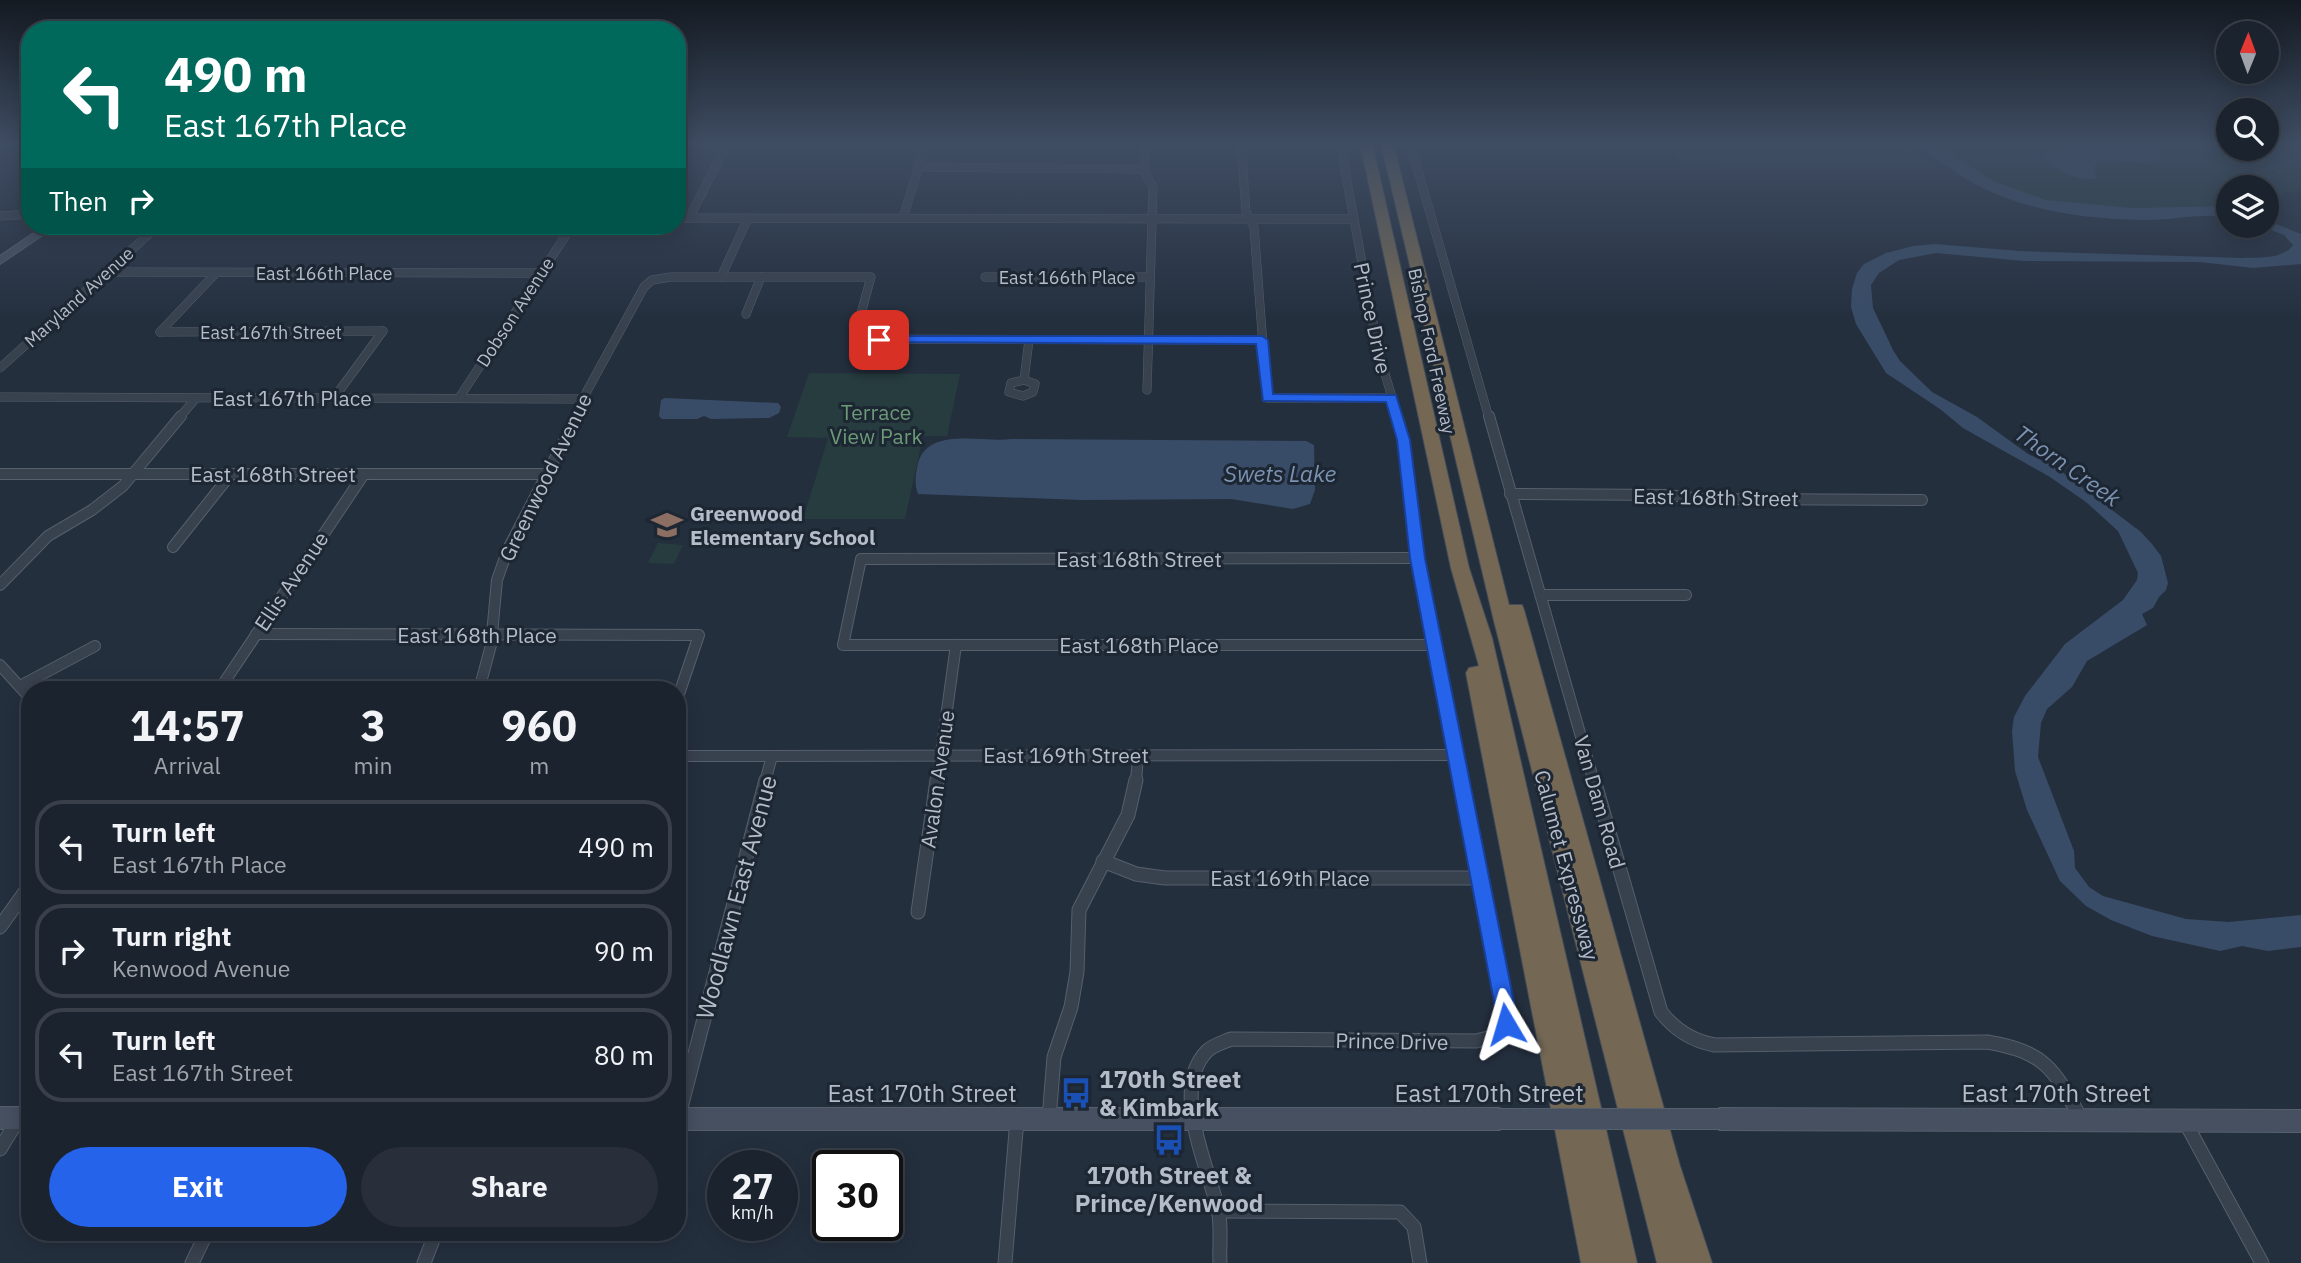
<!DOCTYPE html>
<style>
body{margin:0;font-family:"IBM Plex Sans",sans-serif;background:#282f3a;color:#f1f3f6;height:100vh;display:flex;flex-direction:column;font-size:26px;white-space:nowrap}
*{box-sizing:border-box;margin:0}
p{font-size:23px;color:#a0a4aa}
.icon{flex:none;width:38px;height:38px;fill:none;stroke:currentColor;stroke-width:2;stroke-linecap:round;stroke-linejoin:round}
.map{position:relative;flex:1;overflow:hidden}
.drawer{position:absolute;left:21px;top:681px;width:665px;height:560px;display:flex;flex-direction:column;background:#1b232e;border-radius:28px;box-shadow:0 4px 18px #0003,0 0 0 2px #39404a}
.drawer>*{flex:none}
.top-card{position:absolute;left:21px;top:21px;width:665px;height:214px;border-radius:28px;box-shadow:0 4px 18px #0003,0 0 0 2px #39404a;background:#00695c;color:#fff;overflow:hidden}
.needle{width:46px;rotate:1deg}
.tools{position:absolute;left:2216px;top:21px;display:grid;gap:14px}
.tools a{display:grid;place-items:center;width:63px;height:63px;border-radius:50%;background:#1b232e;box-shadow:0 4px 18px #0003,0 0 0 2px #39404a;font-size:35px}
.speed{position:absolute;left:707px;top:1150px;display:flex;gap:14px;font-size:35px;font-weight:700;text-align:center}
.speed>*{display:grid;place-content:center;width:91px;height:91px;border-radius:50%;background:#1b232e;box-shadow:0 4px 18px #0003,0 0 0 2px #39404a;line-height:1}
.speed small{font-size:18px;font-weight:400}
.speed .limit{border:4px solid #111;border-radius:10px;background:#fff;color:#111}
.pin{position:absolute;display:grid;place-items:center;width:60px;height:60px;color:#fff;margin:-30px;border-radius:14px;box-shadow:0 4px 10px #0006}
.me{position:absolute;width:77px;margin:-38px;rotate:353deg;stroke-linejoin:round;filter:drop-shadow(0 0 5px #0008)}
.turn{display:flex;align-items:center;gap:24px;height:147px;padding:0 28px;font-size:32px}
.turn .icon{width:91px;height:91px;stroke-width:2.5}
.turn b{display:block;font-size:49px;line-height:60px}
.then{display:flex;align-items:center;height:66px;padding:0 28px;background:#0003;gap:14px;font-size:26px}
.eta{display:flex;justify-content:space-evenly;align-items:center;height:119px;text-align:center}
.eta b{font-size:42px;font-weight:700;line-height:49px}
.cta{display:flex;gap:14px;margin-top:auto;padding:14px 28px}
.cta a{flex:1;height:80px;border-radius:42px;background:#2563eb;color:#fff;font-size:28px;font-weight:700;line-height:80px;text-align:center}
.cta a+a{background:#282f3a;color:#f1f3f6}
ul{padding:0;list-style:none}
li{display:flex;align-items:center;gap:21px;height:94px;margin:0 14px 10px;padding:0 14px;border:4px solid #39404a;border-radius:28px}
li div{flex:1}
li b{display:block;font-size:26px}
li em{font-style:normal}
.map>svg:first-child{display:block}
.green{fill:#263c3f}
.water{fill:#394c67}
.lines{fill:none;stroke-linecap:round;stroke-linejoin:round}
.street-far2-casing{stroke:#565f6c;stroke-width:9}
.street-far1-casing{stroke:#565f6c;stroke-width:12}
.street-casing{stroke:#565f6c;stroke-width:15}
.secondary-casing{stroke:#565f6c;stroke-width:2}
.highway-casing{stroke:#434c59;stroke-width:2}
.street-far2{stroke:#38414e;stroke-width:8}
.street-far1{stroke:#38414e;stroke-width:10}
.street{stroke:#38414e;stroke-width:13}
.secondary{fill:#465061;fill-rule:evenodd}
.highway{fill:#746855;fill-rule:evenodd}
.secondary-bridge-casing{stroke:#565f6c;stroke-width:22;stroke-linecap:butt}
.secondary-bridge{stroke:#465061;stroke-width:20}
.route{fill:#2563eb;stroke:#184099;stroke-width:2}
.labels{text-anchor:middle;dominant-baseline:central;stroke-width:6;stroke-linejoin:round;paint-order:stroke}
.far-street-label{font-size:18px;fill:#b4bcc9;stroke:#1d2633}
.street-label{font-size:21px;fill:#b4bcc9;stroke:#1d2633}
.park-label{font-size:21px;fill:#6b9a76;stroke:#1d2633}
.poi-label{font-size:21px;font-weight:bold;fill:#b4bcc9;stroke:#1d2633;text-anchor:start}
.water-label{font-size:23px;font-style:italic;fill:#7c92b1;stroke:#1d2633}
.near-street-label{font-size:24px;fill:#b4bcc9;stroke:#1d2633}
.near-poi-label{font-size:24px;font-weight:bold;fill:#b4bcc9;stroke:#1d2633;text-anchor:start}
</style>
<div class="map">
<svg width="2301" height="1263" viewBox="0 0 2301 1263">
<rect width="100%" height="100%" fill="#242f3e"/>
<!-- green -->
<g class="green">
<polygon points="1661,143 1904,143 1941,169 1681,167 1667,143"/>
<path d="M1934,143H2228V149H2266V143H2301V190L2282,193L2266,200V187H2228V206C2162,207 2091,215 2028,196C1994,186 1961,164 1934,143Z"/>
<polygon points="809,373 960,374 947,436 923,436 905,519 803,519 828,438 787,437"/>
<polygon points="658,543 683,545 674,564 648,563"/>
</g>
<!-- water -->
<g class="water">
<path d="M1914,143H1934L1993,181L2046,200L2133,208L2228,206V217C2200,213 2171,221 2142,220C2085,219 2027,211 1975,184C1953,173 1935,156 1914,143Z"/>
<path d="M2076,143H2182L2159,148L2160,158L2156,163L2098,161L2093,170L2097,178C2080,183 2054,169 2043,157L2047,153L2076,148Z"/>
<path d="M2266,220L2301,234V264L2253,268L2200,262L2024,261L1936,253L1899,260L1879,273L1871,285L1873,308L1893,350L1900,361L1932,392L1977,417L2028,454L2054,466L2141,532L2152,544L2161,556L2168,583L2166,590L2159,597L2153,608L2142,614L2147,625L2087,661L2072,687L2047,709L2041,723L2038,757L2074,851L2075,868L2089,887L2103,896L2186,919L2229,922L2301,915V947L2268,951L2242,946L2220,951L2152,936L2111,920L2086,906L2060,881L2027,810L2015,771L2012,731L2014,717L2025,696L2065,644L2123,600L2137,580L2138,573L2118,531L2086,502L2050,477L1963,428L1940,409L1886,373L1856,324L1851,307L1852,289L1857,273L1864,264L1886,253L1913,246L1935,244L2020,251L2242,258C2259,257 2282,260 2293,245L2284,235L2260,226H2266Z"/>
<polygon points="665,398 778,403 781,407 779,413 769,418 711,419 704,416 697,419 662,419 659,416 661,400"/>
<path d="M1011,439L1306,441L1314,445L1315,490L1310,504L1293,509L1231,499L1083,500L918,494C915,486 915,477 917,468C924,425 980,443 1011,439Z"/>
</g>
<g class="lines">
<defs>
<g id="street-far2">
<polyline points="1145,143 1144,172 1153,187 1147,390"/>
<polyline points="1241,143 1246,212 1254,227 1267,398 1391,398"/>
<polyline points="1340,143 1378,350 1398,418"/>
<polyline points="1410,143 1489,418"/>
<polyline points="918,167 1144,169"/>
<polyline points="0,216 30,214"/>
<polyline points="677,218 1353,219"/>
<polyline points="689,218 728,143"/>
<polyline points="903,218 926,143"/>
<polyline points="106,272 541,273"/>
<polyline points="721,277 748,218"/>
<polyline points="985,277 1149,277"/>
<polyline points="746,314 761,277"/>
<polyline points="160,332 383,331"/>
<polyline points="160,332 216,273"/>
<polyline points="0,368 158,226"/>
<polygon points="1024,380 1035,384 1033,392 1023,396 1009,392 1011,383"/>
<polyline points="1024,380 1029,340"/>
<polyline points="0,397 585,399"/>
<polyline points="334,398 383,331"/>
<polyline points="459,398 572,226"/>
<polyline points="179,418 196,398"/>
<polyline points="576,418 587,391 644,287 652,280 671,277 871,277 854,339 1262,340"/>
</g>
<g id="street-far1">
<polyline points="1397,416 1404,440 1418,558 1461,782"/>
<polyline points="1489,416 1594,782"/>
<polyline points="0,474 547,474"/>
<polyline points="1510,494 1667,495 1703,499 1922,500"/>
<polyline points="173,547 231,474"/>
<polyline points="1418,558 861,559 843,645 1435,645"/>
<polyline points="0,585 48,536 92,510 123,486 181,416"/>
<polyline points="1541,595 1686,595"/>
<polyline points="256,634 699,635 677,700"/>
<polyline points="0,665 30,698"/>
<polyline points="20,686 95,646"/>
<polyline points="219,690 364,474"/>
<polyline points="479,690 491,645 497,580 508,549 577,416"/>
<polyline points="677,756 1455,755"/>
<polyline points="765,782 772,756"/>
<polyline points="937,782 956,645"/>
<polyline points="1136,782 1138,756"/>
</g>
<g id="street">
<path d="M1594,780L1661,1012C1675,1030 1692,1041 1715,1045L1987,1042C2046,1052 2054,1069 2081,1119"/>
<polyline points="1103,861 1136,874 1165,878 1479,878"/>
<polyline points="918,912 937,780"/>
<polyline points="0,927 30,885"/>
<polyline points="678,1119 766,780"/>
<polyline points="1049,1119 1054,1057 1071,1007 1077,972 1079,910 1128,815 1136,780"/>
<polyline points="2184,1120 2262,1263"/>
<polyline points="0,1149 19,1118"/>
<polyline points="1218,1211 1400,1212 1414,1227 1420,1263"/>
<polyline points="192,1263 207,1232"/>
<polyline points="424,1263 436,1232"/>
<polyline points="1005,1263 1017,1119"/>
<path d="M1220,1263C1219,1245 1222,1227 1218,1209C1208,1166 1170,1089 1207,1051C1213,1045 1224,1042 1231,1039L1476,1041L1496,1036L1506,1024L1461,780"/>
</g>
<g id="secondary">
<polygon points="44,226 56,226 0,264 0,256"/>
<rect x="0" y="1107" width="30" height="22"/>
<polygon points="677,1108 1499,1108 1507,1112 1510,1119 1507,1126 1499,1130 677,1130"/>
<polygon points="1720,1108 2301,1110 2301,1132 1720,1130 1712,1126 1709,1119 1712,1112"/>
</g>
<g id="highway">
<polygon points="1360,143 1372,143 1469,568 1492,638 1637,1263 1581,1263 1466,673 1469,668 1479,666 1451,568"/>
<polygon points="1381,143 1393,143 1509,605 1522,605 1524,610 1680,1166 1712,1263 1657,1263 1493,617"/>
</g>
</defs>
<!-- street-far2 casing -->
<use href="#street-far2" class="street-far2-casing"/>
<!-- street-far1 casing -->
<use href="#street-far1" class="street-far1-casing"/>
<!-- street casing -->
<use href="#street" class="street-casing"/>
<!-- secondary casing -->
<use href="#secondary" class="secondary-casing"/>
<!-- highway casing -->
<use href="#highway" class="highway-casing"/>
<!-- street-far2 -->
<use href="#street-far2" class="street-far2"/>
<!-- street-far1 -->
<use href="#street-far1" class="street-far1"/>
<!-- street -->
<use href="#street" class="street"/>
<!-- secondary -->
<use href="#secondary" class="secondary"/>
<!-- highway -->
<use href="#highway" class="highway"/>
<defs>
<polyline id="secondary-bridge" points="1499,1119 1720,1119"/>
</defs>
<!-- secondary-bridge casing -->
<use href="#secondary-bridge" class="secondary-bridge-casing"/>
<!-- secondary-bridge -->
<use href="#secondary-bridge" class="secondary-bridge"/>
</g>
<!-- sky -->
<linearGradient id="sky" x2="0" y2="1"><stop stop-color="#141a22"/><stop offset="0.45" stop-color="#3f4d63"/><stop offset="1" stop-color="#3f4d63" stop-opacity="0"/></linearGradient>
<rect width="2301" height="320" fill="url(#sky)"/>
<!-- route -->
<polygon class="route" points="879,336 1262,336 1268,340 1273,394 1396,395 1410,440 1425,558 1514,1002 1516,1024 1513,1031 1506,1034 1499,1031 1494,1002 1410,558 1397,440 1386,402 1263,401 1256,344 874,342 874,337"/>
<!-- icons -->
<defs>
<symbol id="school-bare" viewBox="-9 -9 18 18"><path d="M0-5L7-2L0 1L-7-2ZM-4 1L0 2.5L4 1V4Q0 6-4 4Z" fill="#8d6e63" stroke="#1d2633" stroke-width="2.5" paint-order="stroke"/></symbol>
<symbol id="bus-bare" viewBox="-9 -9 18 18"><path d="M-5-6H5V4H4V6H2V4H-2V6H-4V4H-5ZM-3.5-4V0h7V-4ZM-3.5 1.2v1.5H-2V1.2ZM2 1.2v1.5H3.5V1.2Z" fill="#1a4fb4" stroke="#1d2633" stroke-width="2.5" paint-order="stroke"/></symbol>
</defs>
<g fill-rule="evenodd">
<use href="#school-bare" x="645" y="503" width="44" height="44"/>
<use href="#bus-bare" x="1054" y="1071" width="44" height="44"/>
<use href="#bus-bare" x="1147" y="1118" width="44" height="44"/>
</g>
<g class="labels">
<!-- far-street labels -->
<g class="far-street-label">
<text x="324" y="273">East 166th Place</text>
<text x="1067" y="277">East 166th Place</text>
<text transform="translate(79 297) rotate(-42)">Maryland Avenue</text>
<text transform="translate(515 312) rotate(-57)">Dobson Avenue</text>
<text x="271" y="332">East 167th Street</text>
<text transform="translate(1432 351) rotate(78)">Bishop Ford Freeway</text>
</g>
<!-- street labels -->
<g class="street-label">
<text transform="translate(1373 318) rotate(78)">Prince Drive</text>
<text x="292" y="398">East 167th Place</text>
<text x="273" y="474">East 168th Street</text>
<text transform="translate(545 477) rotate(-64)">Greenwood Avenue</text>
<text transform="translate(1716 497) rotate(1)">East 168th Street</text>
<text x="1139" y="559">East 168th Street</text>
<text transform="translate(291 581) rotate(-56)">Ellis Avenue</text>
<text x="477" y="635">East 168th Place</text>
<text x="1139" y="645">East 168th Place</text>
<text x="1066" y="755">East 169th Street</text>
<text transform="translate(937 779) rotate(-82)">Avalon Avenue</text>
<text transform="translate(1600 802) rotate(74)">Van Dam Road</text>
<text transform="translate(1567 865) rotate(75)">Calumet Expressway</text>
<text x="1290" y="878">East 169th Place</text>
<text transform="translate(1392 1041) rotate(1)">Prince Drive</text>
</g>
<!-- park labels -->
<g class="park-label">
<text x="876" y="412">Terrace<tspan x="876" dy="24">View Park</tspan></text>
</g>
<!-- poi labels -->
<g class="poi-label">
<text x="690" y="513">Greenwood<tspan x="690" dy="24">Elementary School</tspan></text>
</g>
<!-- water labels -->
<g class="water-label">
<text transform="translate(2068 465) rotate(35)">Thorn Creek</text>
<text x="1280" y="473">Swets Lake</text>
</g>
<!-- near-street labels -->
<g class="near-street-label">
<text transform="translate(736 897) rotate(-75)">Woodlawn East Avenue</text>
<text x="922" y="1093">East 170th Street</text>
<text x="1489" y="1093">East 170th Street</text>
<text x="2056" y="1093">East 170th Street</text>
</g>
<!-- near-poi labels -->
<g class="near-poi-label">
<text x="1099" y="1079">170th Street<tspan x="1099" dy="28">&amp; Kimbark</tspan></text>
<text x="1169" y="1175" text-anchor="middle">170th Street &amp;<tspan x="1169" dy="28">Prince/Kenwood</tspan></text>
</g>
</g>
</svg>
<div class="tools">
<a><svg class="needle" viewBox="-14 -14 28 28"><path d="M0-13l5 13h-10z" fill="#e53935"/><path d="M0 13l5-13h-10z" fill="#a0a4aa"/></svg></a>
<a><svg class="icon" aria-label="search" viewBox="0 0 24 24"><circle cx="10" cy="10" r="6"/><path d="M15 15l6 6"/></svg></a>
<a><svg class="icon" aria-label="layers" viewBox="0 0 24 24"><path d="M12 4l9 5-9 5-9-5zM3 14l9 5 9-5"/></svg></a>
</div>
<div class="speed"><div>27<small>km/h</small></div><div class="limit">30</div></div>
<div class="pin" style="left:879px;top:340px;background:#d93025"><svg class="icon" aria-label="arrive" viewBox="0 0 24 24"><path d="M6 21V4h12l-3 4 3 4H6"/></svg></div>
<svg class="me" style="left:1506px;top:1024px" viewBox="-20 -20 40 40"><path d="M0-17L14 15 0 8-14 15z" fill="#2563eb" stroke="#fff" stroke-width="4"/></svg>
<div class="top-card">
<div class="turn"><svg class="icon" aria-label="left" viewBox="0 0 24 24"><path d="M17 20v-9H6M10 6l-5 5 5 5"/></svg><div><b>490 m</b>East 167th Place</div></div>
<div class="then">Then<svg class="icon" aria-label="right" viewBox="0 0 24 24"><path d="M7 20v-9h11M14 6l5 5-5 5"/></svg></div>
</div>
<section class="drawer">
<div class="eta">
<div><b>14:57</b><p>Arrival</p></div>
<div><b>3</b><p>min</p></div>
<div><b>960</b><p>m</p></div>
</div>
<ul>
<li><svg class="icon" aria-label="left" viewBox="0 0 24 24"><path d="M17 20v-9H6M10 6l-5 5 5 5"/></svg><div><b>Turn left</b><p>East 167th Place</p></div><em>490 m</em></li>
<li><svg class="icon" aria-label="right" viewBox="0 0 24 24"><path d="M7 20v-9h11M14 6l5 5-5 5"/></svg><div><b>Turn right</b><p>Kenwood Avenue</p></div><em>90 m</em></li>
<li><svg class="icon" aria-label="left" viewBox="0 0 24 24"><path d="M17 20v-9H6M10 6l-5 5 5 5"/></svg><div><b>Turn left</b><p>East 167th Street</p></div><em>80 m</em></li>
</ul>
<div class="cta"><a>Exit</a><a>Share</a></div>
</section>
</div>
